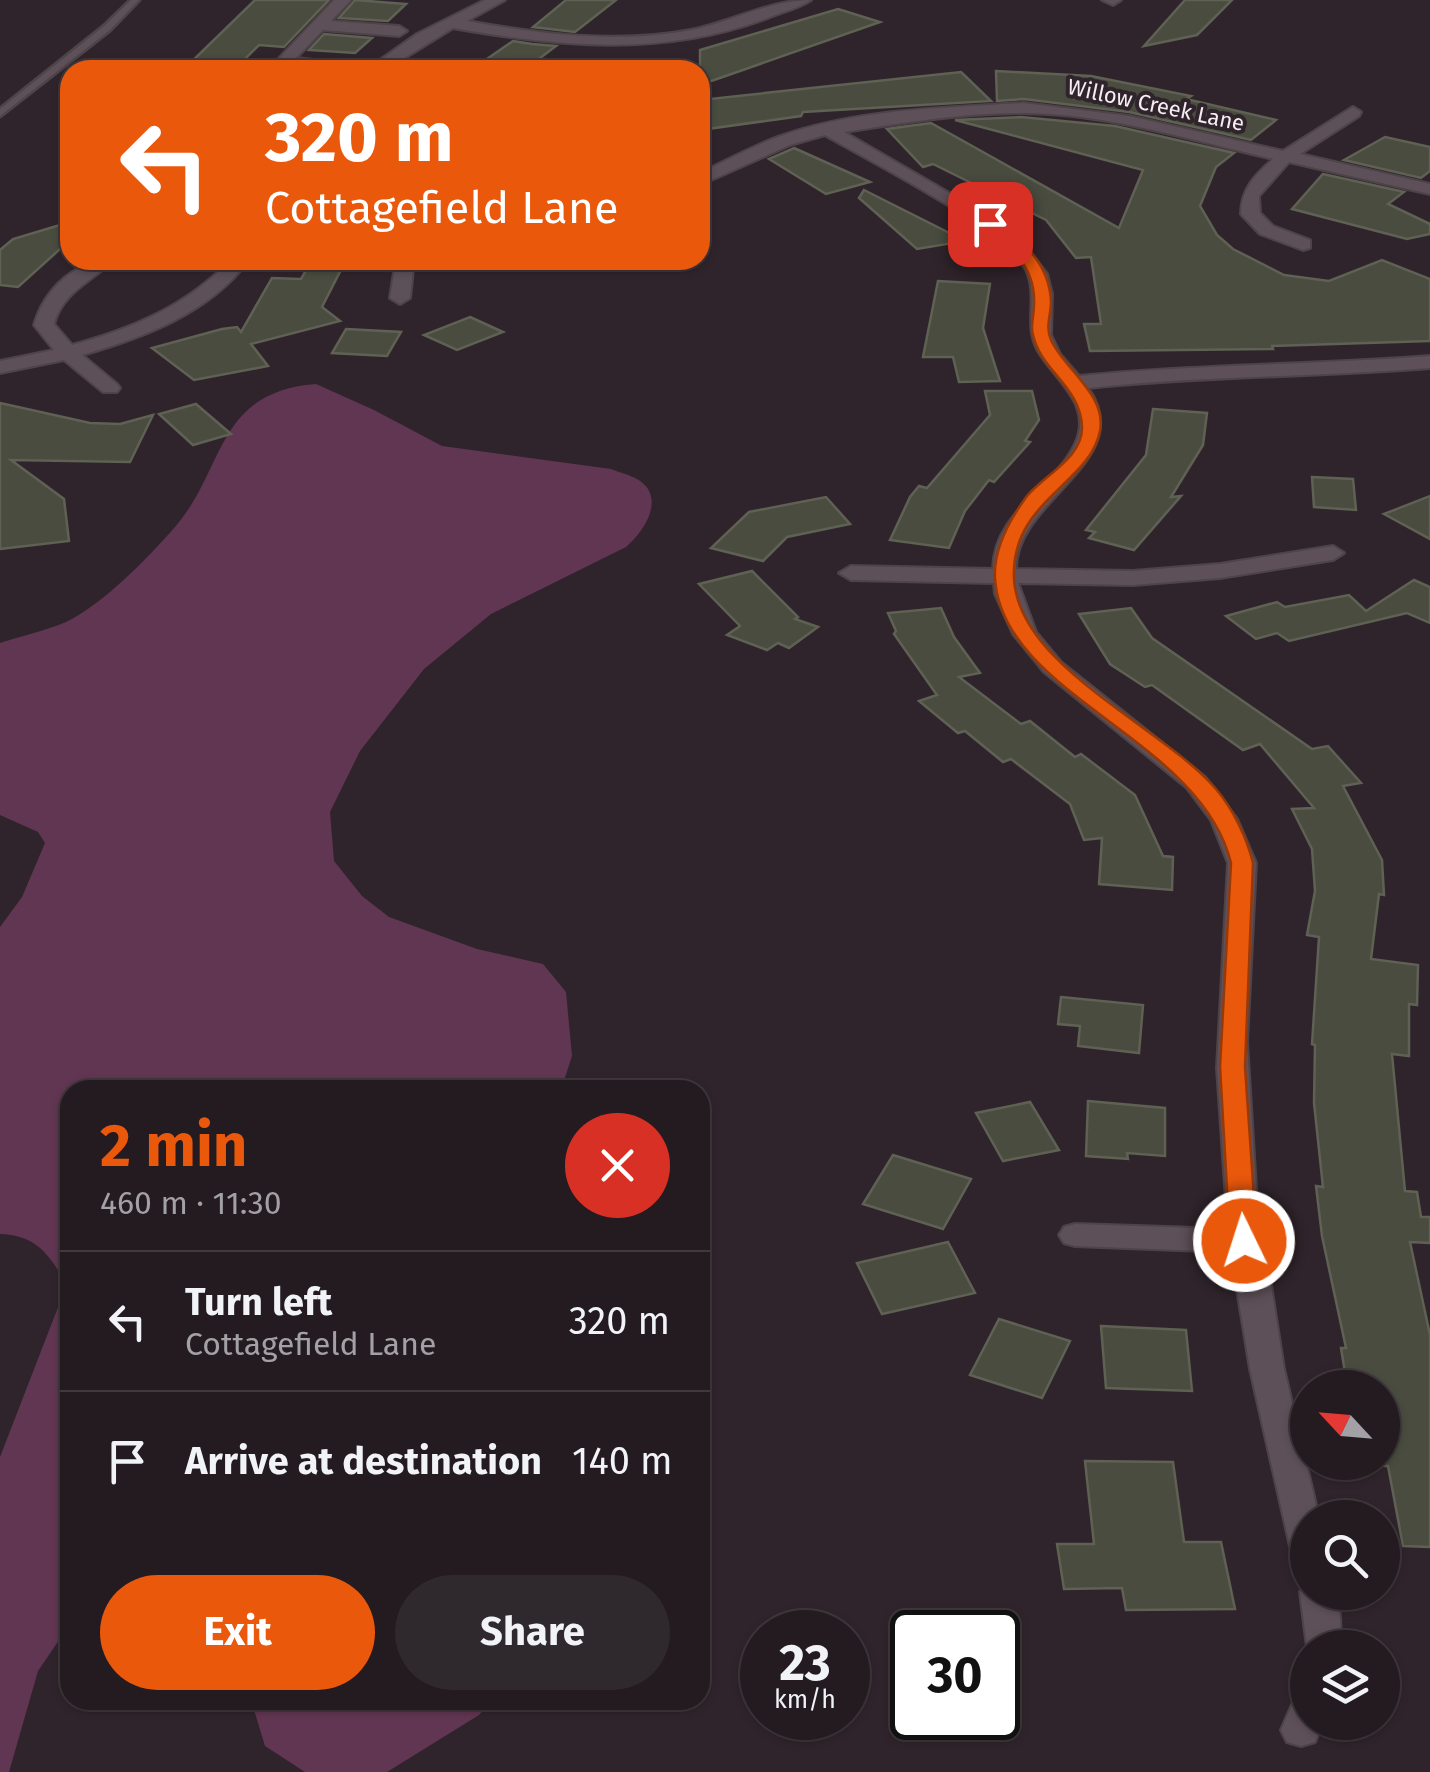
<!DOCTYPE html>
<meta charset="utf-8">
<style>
body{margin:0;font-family:"Fira Sans",sans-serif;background:#2f282d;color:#f1f3f6;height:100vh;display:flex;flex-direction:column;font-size:38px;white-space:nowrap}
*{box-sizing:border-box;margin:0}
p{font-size:32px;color:#a3a1a5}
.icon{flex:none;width:55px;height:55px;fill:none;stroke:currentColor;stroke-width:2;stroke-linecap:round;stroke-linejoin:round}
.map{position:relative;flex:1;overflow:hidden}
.side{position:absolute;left:60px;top:1080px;width:650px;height:630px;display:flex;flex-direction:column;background:#231b20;border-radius:30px;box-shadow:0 2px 8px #0004,0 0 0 2px #40393e}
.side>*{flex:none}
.top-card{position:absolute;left:60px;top:60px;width:650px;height:210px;border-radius:30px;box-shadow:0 2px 8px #0004,0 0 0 2px #40393e;background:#ea580c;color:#fff;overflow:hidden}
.needle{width:65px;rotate:296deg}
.buttons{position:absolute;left:1290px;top:1370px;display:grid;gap:20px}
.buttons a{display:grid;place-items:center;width:110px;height:110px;border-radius:50%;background:#231b20;box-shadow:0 2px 8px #0004,0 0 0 2px #40393e;font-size:50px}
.speed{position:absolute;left:740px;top:1610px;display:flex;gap:20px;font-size:50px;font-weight:700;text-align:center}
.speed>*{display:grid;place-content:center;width:130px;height:130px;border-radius:50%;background:#231b20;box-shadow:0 2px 8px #0004,0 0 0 2px #40393e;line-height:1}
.speed small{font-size:25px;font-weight:400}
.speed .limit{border:5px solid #111;border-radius:15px;background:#fff;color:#111}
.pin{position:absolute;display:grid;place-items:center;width:85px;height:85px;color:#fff;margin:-42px;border-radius:20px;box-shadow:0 5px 15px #0006}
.me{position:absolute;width:110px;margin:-55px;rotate:356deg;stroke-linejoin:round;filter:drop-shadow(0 0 8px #0008)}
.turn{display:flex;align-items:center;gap:35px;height:210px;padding:0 40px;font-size:45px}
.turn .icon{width:130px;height:130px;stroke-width:2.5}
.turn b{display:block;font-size:70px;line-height:85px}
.round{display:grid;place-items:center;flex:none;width:105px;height:105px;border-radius:52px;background:#2f282d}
.head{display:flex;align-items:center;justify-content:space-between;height:170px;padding:0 40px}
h1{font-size:60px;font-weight:700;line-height:75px;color:#ea580c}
.cta{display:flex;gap:20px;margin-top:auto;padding:20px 40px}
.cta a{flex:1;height:115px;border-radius:60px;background:#ea580c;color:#fff;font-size:40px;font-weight:700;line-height:115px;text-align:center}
.cta a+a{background:#2f282d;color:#f1f3f6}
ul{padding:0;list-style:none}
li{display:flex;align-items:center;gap:30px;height:140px;padding:0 40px;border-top:2px solid #40393e}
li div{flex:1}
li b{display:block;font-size:38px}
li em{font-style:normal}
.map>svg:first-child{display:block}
.green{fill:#613652}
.building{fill:#494c3f;stroke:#5e6153;stroke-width:2.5}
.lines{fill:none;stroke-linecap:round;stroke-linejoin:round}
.service-casing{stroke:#4d4349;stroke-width:5}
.minor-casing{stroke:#4d4349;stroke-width:4}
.service{fill:#5e5058;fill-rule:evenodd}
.minor{fill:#5e5058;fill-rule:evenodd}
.route{fill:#ea580c;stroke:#983908;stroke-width:2.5}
.labels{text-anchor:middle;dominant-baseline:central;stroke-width:8;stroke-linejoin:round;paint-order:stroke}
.far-street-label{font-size:22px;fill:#f6edf2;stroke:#2f242b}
</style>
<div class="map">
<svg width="1430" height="1772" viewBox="0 0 1430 1772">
<rect width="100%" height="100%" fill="#2f242b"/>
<!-- green -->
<g class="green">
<path d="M316,384L374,410L442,446L611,469C623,474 641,477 648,489C660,509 640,535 626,547L491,614L424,669L360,751L330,812L334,861L362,896L389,917L477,949L543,964L566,992L572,1056L561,1090H70V1624L38,1671L9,1772H0V1457L67,1284C49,1255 37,1235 0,1234V927L22,897L45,843L38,832L0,815V643C21,636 45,631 66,622C102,605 148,558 175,527C226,468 215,392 316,384Z"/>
<polygon points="251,1700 492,1700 479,1715 387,1772 305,1772 265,1746"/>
</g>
<!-- building -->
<g class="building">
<polygon points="255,0 329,0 284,47 259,45 234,70 183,70"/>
<polygon points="355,0 406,4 388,21 339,18"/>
<polygon points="566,0 616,0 575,32 533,27"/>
<polygon points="1185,0 1232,0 1197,35 1144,46"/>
<polygon points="838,9 880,22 700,85 700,50"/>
<polygon points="324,34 372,38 355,53 309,50"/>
<polygon points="513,41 532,44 556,46 527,68 484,61"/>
<polygon points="996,71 1091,76 1191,96 1186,99 1276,120 1251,140 1129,112 1024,99 997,101"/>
<polygon points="961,72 991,101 803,112 801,116 700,130 700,100"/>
<polygon points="1021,117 1115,126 1234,153 1216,167 1200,206 1217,235 1233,249 1284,275 1329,281 1382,260 1430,279 1430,341 1272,346 1273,349 1090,351 1084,324 1101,324 1091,257 1076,258 1046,220 933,164 923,167 887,129 931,123 1119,228 1143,170 955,120"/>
<polygon points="1385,137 1430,147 1430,171 1421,178 1344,160"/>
<polygon points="794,148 870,182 826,194 769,159"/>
<polygon points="1323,174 1404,192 1388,204 1430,224 1430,234 1407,239 1292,209"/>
<polygon points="864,190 965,241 917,249 859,198"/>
<polygon points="70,222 70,240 18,287 0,285 0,250 13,239"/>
<polygon points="312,260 346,260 322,307 340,321 251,344 268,366 194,380 152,348 222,329 237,327 241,332 272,278 301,279"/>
<polygon points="938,281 990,284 983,328 1000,381 959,382 953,357 923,357"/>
<polygon points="470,317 503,332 457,350 424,335"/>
<polygon points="346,329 401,332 387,356 332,353"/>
<polygon points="985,391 1032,391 1039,420 1025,441 1030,442 994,482 989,480 965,511 949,548 890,540 910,497 919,486 927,488 990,415"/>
<polygon points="0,403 90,423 120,424 153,415 130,462 11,460 64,499 69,541 0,549"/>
<polygon points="196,404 231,434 193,445 159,414"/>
<polygon points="1153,409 1207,413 1203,445 1171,497 1181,496 1134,550 1089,538 1095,532 1086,530 1146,455"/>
<polygon points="1312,477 1353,479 1356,510 1314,507"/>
<polygon points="1430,496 1430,539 1384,514"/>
<polygon points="826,497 850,524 787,537 763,561 711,548 749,512"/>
<polygon points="752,571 798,617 795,619 818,627 789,648 778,643 767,650 727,635 740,626 699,584"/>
<polygon points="1414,580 1430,587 1430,623 1407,613 1289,641 1277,633 1256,639 1226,616 1277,602 1285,607 1349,595 1366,611"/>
<polygon points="941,608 954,637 980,673 959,677 1021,724 1030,721 1075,757 1081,754 1135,795 1163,856 1173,857 1172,890 1099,884 1102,838 1084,840 1070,804 1011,759 1003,762 965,731 958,733 919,701 937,695 894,634 896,631 888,613"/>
<polygon points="1131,608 1152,638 1312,749 1328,746 1361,783 1343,786 1382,860 1384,895 1379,894 1371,959 1418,965 1417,1005 1409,1004 1409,1056 1392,1054 1405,1191 1417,1192 1421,1217 1430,1217 1430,1243 1410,1242 1430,1335 1430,1547 1403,1546 1388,1466 1382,1466 1382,1387 1347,1385 1341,1348 1346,1348 1322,1236 1316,1186 1323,1187 1314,1103 1315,1045 1312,1044 1319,937 1307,935 1315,891 1312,849 1292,809 1314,808 1260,744 1243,750 1152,685 1145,687 1110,664 1079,614"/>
<polygon points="1061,997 1143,1005 1139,1053 1078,1046 1080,1026 1058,1024"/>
<polygon points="1088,1101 1165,1108 1165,1156 1127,1153 1128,1159 1086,1156"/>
<polygon points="1030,1102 1059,1150 1003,1161 976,1113"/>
<polygon points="893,1155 971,1179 943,1229 863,1204"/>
<polygon points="948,1242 975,1293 882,1314 857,1263"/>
<polygon points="999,1319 1070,1341 1042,1398 970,1375"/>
<polygon points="1101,1326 1186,1330 1192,1391 1106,1388"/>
<polygon points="1085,1461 1173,1462 1184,1542 1221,1542 1235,1609 1126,1610 1122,1588 1064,1589 1057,1544 1094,1544"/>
</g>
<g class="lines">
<defs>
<polygon id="service" points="131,0 139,0 110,30 0,116 0,109 104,26"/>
<g id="minor">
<polygon points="334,0 351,0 331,21 399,26 407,31 399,36 323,30 296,58 341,63 341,69 268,70"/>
<path d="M485,0H505L467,21C540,34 617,44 691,30C732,22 769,0 811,0C799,8 782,12 768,18C665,57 559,47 453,28L385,70H366L417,34Z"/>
<polygon points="1102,0 1121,0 1113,5"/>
<path d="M1024,103L1129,116L1283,151L1353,107L1361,112L1359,116L1300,154L1430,184V194L1289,162L1259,196L1260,213L1273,226L1310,240V248L1303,250L1260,234L1241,214C1241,189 1255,175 1273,159C1191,140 1105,113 1021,113C962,113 903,123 844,132L1013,230L1047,274L1052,294L1051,335L1060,354L1079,376C1196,364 1313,365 1430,356V368C1316,377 1202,376 1088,388C1139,461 1015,499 1016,569L1133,571L1220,564L1333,546L1344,553L1333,560L1220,578L1133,585L1018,583L1036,632L1061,662L1205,777L1237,819L1256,863L1247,1042L1256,1189L1284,1369L1319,1518H1308V1560L1295,1556L1290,1546L1250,1369L1231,1252L1075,1246L1064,1243L1059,1235L1064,1227L1075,1224L1228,1229L1217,1068L1228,863L1211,820L1187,788L1044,672L1013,634L995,594L994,583L851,580L839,573L851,566L993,569C994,511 1053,490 1075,444C1094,405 1055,380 1038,351C1023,324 1039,297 1026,270C1007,230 869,161 825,135L790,145L700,185V173C726,161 751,147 778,137C854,109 943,108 1024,103Z"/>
<path d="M113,260C92,282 63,291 54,324L72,345C131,329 187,306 230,260H249C209,313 145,337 82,355L117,384L120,388L117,392H103L64,360L0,373V361L54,350L34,325C45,288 76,260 113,260Z"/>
<polygon points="396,260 414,260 410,298 400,304 390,298"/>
<polygon points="1308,1581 1308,1592 1338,1592 1342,1648 1308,1648 1308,1655 1300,1592"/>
<polygon points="1308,1695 1308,1722 1323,1722 1315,1742 1301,1746 1287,1742 1281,1730 1294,1700"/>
</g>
</defs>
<!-- service casing -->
<use href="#service" class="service-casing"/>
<!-- minor casing -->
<use href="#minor" class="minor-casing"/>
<!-- service -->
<use href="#service" class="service"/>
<!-- minor -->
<use href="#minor" class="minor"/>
</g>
<!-- route -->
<path class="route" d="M984,221C996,219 1001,226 1011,233C1033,250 1050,272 1051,302C1051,315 1045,327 1051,340C1064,369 1107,395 1100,431C1090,484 1010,501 1014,579C1019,667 1163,727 1216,789C1233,809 1247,838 1253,863L1245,1067L1257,1241L1253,1248H1234L1230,1241L1220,1067L1231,863C1201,738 1003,696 995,579C993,550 1010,519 1027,496C1044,475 1083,458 1082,427C1081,387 1041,371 1033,335C1030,326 1034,316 1034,305C1036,267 1012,248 984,227Z"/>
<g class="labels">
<!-- far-street labels -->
<g class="far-street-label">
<text transform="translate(1156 105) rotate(12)">Willow Creek Lane</text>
</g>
</g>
</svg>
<div class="buttons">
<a><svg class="needle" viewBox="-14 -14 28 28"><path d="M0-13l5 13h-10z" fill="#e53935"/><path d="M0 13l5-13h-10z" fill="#a3a1a5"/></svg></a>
<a><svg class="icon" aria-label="search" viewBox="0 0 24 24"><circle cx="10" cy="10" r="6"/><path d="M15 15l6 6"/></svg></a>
<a><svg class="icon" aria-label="layers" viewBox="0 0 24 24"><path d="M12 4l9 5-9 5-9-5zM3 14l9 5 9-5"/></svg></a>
</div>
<div class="speed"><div>23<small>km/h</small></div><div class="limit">30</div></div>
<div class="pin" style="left:990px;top:224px;background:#d93025"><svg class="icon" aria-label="arrive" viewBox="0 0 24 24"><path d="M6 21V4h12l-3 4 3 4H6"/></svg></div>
<svg class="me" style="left:1244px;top:1241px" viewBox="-20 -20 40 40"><circle r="17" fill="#ea580c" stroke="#fff" stroke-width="3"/><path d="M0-11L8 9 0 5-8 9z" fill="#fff"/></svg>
<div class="top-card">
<div class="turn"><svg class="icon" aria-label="left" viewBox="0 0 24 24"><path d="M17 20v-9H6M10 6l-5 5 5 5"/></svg><div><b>320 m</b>Cottagefield Lane</div></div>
</div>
<section class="side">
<div class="head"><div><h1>2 min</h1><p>460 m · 11:30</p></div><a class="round" style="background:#d93025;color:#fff"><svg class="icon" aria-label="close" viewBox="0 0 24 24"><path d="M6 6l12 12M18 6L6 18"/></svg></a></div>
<ul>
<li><svg class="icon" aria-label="left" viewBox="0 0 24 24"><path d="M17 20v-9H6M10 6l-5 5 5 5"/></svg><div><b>Turn left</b><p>Cottagefield Lane</p></div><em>320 m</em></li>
<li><svg class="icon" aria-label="arrive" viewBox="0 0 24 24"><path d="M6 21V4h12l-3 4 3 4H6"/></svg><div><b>Arrive at destination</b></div><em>140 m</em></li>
</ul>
<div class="cta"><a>Exit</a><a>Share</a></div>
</section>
</div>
